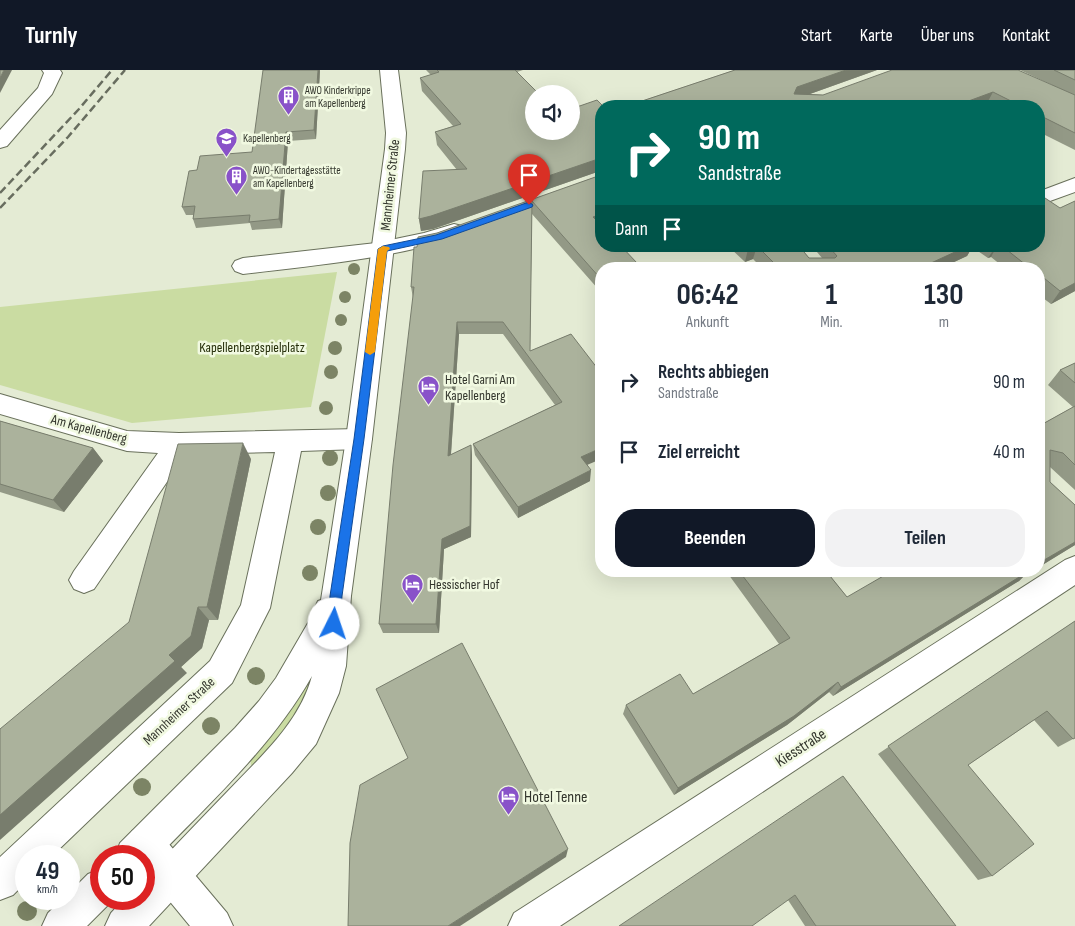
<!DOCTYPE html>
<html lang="de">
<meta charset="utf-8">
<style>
body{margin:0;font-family:"Sofia Sans Condensed",sans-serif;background:#f2f2f3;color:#1f2937;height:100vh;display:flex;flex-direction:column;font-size:19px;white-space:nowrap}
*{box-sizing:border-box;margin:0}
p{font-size:16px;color:#747a83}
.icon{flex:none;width:28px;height:28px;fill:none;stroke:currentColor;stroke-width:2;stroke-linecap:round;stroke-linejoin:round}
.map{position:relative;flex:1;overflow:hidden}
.drawer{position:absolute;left:595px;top:192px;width:450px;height:315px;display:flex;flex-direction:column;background:#fff;border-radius:20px;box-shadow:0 5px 20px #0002}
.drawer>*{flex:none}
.banner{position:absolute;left:595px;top:30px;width:450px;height:152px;border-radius:20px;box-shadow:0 5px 20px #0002;background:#00695c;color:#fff;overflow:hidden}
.controls{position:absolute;left:525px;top:15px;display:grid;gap:10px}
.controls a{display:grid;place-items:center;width:55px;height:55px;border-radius:50%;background:#fff;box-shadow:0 5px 20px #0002;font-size:25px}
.speed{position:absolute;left:15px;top:775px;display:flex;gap:10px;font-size:25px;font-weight:700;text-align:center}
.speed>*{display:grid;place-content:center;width:65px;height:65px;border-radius:50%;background:#fff;box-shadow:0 5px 20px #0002;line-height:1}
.speed small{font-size:12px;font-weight:400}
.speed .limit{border:8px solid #d22;background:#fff;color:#111}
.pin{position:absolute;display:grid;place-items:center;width:42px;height:42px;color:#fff;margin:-51px -21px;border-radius:50% 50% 50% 0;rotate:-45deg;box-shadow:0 0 5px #0007}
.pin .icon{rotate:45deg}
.me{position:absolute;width:55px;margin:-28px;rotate:4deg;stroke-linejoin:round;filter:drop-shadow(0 0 4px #0008)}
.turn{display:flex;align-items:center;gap:18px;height:105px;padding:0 20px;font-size:22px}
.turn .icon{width:65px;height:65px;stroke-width:2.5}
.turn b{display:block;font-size:35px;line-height:42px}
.then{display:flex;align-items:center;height:48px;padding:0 20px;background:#0003;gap:10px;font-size:19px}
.eta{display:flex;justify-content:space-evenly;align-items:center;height:85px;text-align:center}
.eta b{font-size:30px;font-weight:700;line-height:35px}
.primary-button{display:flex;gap:10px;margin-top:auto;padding:10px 20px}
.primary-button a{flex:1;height:58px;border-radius:20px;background:#111827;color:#fff;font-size:20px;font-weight:700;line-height:58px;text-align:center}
.primary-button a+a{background:#f2f2f3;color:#1f2937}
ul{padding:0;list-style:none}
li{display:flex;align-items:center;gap:15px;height:70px;padding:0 20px}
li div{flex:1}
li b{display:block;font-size:19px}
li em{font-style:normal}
header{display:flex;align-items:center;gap:30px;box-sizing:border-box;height:70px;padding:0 25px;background:#111827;color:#fff}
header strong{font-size:24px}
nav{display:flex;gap:28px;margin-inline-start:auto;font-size:18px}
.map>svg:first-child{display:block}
.green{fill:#cadca2}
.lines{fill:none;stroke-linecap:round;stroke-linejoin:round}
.minor-casing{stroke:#69705b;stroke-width:2}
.major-casing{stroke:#69705b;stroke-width:2}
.minor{fill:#fff;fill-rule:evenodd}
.major{fill:#fff;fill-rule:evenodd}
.rail{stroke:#686d5f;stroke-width:2.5;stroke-dasharray:8 4;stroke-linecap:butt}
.tree{fill:#7c8465}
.wall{fill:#939986}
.shaded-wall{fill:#787d6d}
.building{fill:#abb29c;stroke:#787d6d}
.route{fill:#1a73e8;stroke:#114b97}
.slow{fill:#f59e0b}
.labels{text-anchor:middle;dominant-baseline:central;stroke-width:5;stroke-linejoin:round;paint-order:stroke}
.far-poi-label{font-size:11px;fill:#33362d;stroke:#f1f9e1;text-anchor:start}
.street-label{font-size:14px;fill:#33362d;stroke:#f1f9e1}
.park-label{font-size:14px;fill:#262f0a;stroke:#f1f9e1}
.poi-label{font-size:14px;fill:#33362d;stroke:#f1f9e1;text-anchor:start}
.near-street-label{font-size:16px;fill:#33362d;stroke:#f1f9e1}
.near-poi-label{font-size:16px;fill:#33362d;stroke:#f1f9e1;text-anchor:start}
</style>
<header>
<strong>Turnly</strong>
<nav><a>Start</a><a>Karte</a><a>Über uns</a><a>Kontakt</a></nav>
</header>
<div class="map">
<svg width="1075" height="856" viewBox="0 0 1075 856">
<rect width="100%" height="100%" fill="#e4ebd4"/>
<!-- green -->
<g class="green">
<polygon points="337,202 311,337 132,353 0,315 0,237"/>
<polygon points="321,584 303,643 263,694 251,695 250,684"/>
</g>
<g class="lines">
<defs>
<g id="minor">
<polygon points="42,0 60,0 62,3 52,24 7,76 0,78 0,60 38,18 44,3"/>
<polygon points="1075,108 1075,122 1050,131 1043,130 1040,125 1043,120"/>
<path d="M454,154L462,156L465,161L462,166C390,189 317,195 243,204L235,201L232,196L235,191L243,188L376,173L424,163Z"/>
<polygon points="0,324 127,361 179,363 359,359 368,362 372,369 368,376 359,379 301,381 270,538 232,613 52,786 26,786 26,812 13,825 0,830 0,787 210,591 241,535 275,382 186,384 94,519 84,523 74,519 69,510 74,501 158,383 127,381 0,344"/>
<polygon points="1075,486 1075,515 560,856 508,856 514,843 1065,490"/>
<polygon points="145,756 158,761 227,843 233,856 190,856 144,800 144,786 132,786 127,774 132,761"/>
</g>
<g id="major">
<path d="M380,0H398L406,63L405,79L372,369L351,526L346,596L339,623L316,674L292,703L149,856H105L111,843L124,829H144V809C171,780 199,751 227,722C260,687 299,654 312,606C270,680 204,738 146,799H144V786H115L120,773L235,658L259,631L276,608L308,553L318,531L321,530L346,369L385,79L386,63Z"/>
<polygon points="101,799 101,829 114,829 87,856 42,856 48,843 62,829 69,829 69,823 88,804"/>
</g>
</defs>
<!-- minor casing -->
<use href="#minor" class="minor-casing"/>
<!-- major casing -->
<use href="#major" class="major-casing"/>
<!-- minor -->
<use href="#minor" class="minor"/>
<!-- major -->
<use href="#major" class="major"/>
<!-- rail -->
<g class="rail">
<polyline points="0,123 79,39 112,0"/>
<polyline points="0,138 68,67 125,0"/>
</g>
</g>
<!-- trees -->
<g class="tree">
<circle cx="354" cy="199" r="6"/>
<circle cx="345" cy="227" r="6"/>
<circle cx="341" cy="250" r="6"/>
<circle cx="335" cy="278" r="7"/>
<circle cx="331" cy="302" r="7"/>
<circle cx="326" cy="338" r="7"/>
<circle cx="330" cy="388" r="8"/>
<circle cx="328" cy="423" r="8"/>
<circle cx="318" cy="457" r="8"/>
<circle cx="310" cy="503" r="8"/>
<circle cx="256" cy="606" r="9"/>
<circle cx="211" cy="656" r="9"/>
<circle cx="142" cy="717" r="9"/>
<circle cx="27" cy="841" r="10"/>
</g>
<!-- wall -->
<g class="wall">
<polygon points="320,0 316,69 288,71 282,158 252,160 250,153 196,158 193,149 193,145 186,145 182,137 197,100 252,82"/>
<polygon points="426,0 523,0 517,2 534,61 601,36 601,102 600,101 433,159 421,161 419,149 457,100 437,75 435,62 453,56 422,21 420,8 431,5"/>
<polygon points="735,0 877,0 810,24 823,25 1052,15 1020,0 1075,0 1075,80 1039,62 1039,36 988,36 986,35 984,36 627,36"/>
<polygon points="601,105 601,219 599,220 532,144 530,281 571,264 587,395 590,411 518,448 475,385 473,374 555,335 503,264 459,264 451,385 471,375 472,386 471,467 444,479 439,563 383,563 379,554 413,228 411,217 417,177 437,163"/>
<polygon points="1075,131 1075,221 1051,234 1039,225 1039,199 1006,199 991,187 988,188 972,177 967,186 939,199 763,199 753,189 745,192 728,176 799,176 809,188 822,188 812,176 1039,176 1060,138"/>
<polygon points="1075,293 1075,420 1050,397 1050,412 1075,435 1075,475 1039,497 1039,356 1073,337 1048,315 1060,300"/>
<polygon points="0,351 93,378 103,391 64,442 0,422"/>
<polygon points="251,389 218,550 209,550 202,578 181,597 187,603 129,552"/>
<polygon points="726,501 826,501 847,527 1026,504 1019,511 833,626 829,622 787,655 674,725 623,644 626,635 693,624 779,574"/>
<polygon points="1075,551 1073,669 1058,677 1034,650 968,695 992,806 978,810 878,684"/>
<polygon points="843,706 956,856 805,856 788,830"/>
</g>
<!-- shaded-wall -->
<g class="shaded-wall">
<polygon points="4,0 12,0 0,23 0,8"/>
<polygon points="318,0 320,0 316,69 314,60"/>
<polygon points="846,0 877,0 793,30 794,24 797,17"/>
<polygon points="993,22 986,35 984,36 955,36"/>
<polygon points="889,32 887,36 877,36"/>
<polygon points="286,62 288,71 282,158 279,149"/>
<polygon points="601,88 600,101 433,159 421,161 419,149"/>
<polygon points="601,144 601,156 593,147"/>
<polygon points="757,176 753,189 745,192 748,179"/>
<polygon points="968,176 973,176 967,186 939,199 918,199"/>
<polygon points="996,176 997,176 991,187 988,188"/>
<polygon points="637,193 636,199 622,199"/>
<polygon points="601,207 601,219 599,220 600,208"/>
<polygon points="1075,213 1075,221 1051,234 1060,221"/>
<polygon points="457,252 459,264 450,397 448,386"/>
<polygon points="243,373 251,389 218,550 207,537"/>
<polygon points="471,375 472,386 471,467 444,479 439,563 436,554 442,469"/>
<polygon points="93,378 103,391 64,442 53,430"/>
<polygon points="601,378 601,389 580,398 581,387"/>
<polygon points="591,400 590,411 518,448 518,437"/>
<polygon points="1075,472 1075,475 1039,497 1039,493"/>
<polygon points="1027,501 1031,501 1026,504 1019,511 833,626 841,617"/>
<polygon points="198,537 209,550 202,578 181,597 187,603 0,770 0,745"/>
<polygon points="838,612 829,622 787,655 674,725 678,718"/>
<polygon points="568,779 566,787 460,856 448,856"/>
</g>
<!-- building -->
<g class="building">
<polygon points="0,0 4,0 0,8"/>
<polygon points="263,0 318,0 314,60 286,62 279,149 249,152 250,145 193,149 195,136 182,137 189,101 197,100 200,86 252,82"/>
<polygon points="437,0 515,0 539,24 534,24 534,61 571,61 571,39 597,30 603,36 601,36 601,88 431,146 419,149 423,101 467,99 435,62 461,54 420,8 439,2"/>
<polygon points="735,0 846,0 797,17 794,24 823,25 892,0 1018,0 1075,25 1075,63 1039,45 1039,36 1021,36 993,22 955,36 895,36 889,32 877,36 627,36"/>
<polygon points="1054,0 1075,0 1075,10"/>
<polygon points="601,105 601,144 593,147 601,155 601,176 621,176 637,193 622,199 601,199 601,207 600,208 532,131 530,281 571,264 601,303 601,378 581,387 591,400 518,437 473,374 562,332 503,252 457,252 448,386 471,375 470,456 442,469 436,554 379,554 393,395 414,217 411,217 414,177 417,177 418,167 437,163"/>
<polygon points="1039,124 1060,138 1075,131 1075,213 1060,221 1039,204 1039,199 1031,199 1002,176 1039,176"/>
<polygon points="745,176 756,176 748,179"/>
<polygon points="757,176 799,176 809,188 835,188 837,186 828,176 968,176 918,199 780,199"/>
<polygon points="1075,293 1075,313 1060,300"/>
<polygon points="1075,336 1075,395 1063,383 1050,380 1050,412 1075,435 1075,472 1039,493 1039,356"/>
<polygon points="0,351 93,378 53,430 0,414"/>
<polygon points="243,373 207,537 198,537 191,566 169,585 175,591 0,745 0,659 129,552 178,374"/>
<polygon points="739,501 826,501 847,527 892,501 1029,501 841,617 838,612 794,646 678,718 626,635 680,604 693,624 790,568"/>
<polygon points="1075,551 1075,668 1073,669 1047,641 968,695 1034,774 992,806 888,676"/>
<polygon points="462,573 568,779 448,856 348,856 350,773 360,715 408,688 376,619"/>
<polygon points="843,706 956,856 816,856 795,825 752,856 619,856"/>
</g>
<!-- route -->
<polygon class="route" points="529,132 533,135 532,137 442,169 387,181 364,369 342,526 340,554 338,559 334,560 330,559 328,554 330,526 354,369 378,179 383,176 436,165"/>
<!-- slow -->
<polygon class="slow" points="383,176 389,177 390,179 387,181 375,282 370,285 365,282 378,179"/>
<!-- icons -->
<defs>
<symbol id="building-pin" viewBox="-11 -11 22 30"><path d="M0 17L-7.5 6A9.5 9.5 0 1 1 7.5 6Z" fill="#8952c9" stroke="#f1f9e1"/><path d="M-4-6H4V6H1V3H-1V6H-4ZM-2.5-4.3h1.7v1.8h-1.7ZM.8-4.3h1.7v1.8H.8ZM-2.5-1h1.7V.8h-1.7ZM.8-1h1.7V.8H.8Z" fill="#fff"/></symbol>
<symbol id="school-pin" viewBox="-11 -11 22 30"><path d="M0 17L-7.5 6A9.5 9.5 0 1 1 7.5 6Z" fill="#8952c9" stroke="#f1f9e1"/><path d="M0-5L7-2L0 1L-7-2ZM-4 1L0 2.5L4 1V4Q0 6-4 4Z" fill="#fff"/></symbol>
<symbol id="hotel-pin" viewBox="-11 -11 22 30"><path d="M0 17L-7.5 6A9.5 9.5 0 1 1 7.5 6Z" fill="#8952c9" stroke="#f1f9e1"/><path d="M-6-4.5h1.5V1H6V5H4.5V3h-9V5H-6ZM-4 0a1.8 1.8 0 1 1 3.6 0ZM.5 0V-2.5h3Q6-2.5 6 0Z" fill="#fff"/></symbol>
</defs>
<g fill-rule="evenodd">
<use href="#building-pin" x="276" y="14" width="25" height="34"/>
<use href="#school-pin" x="214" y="56" width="25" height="34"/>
<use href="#building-pin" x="224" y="94" width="25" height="34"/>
<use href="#hotel-pin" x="416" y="304" width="25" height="34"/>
<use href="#hotel-pin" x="400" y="502" width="25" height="34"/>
<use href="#hotel-pin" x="496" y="714" width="25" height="34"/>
</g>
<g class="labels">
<!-- far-poi labels -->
<g class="far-poi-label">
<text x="305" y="20">AWO Kinderkrippe<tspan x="305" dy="13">am Kapellenberg</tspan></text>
<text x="243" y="68">Kapellenberg</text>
<text x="253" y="100">AWO-Kindertagesstätte<tspan x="253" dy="13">am Kapellenberg</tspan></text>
</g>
<!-- street labels -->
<g class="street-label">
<text transform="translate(390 115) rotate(-84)">Mannheimer Straße</text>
<text transform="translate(89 359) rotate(15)">Am Kapellenberg</text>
<text transform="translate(179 641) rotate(-43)">Mannheimer Straße</text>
</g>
<!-- park labels -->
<g class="park-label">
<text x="252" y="277">Kapellenbergspielplatz</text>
</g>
<!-- poi labels -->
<g class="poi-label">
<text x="445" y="309">Hotel Garni Am<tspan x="445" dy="16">Kapellenberg</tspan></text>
<text x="429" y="514">Hessischer Hof</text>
</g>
<!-- near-street labels -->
<g class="near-street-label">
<text transform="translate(801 678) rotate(-33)">Kiesstraße</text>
</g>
<!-- near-poi labels -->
<g class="near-poi-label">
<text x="524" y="727">Hotel Tenne</text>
</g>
</g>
</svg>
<div class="controls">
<a><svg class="icon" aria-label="sound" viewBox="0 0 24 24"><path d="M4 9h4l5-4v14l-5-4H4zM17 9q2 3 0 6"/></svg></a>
</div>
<div class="speed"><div>49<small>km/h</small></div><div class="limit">50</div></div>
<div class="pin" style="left:529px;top:135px;background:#d93025"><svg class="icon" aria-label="arrive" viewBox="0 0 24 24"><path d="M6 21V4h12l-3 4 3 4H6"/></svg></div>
<svg class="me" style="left:334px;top:554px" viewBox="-20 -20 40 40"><circle r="19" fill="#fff"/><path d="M0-13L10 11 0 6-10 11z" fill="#1a73e8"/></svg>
<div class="banner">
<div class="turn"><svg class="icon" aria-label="right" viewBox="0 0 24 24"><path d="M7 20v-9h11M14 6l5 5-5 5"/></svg><div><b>90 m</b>Sandstraße</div></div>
<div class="then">Dann<svg class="icon" aria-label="arrive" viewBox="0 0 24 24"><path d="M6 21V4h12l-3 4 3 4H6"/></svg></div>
</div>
<section class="drawer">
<div class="eta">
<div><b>06:42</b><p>Ankunft</p></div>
<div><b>1</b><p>Min.</p></div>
<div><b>130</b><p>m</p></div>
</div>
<ul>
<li><svg class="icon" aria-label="right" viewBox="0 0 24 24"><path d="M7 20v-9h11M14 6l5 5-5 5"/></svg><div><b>Rechts abbiegen</b><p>Sandstraße</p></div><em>90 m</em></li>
<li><svg class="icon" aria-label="arrive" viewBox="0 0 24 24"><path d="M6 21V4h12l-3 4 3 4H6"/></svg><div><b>Ziel erreicht</b></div><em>40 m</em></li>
</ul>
<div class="primary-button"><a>Beenden</a><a>Teilen</a></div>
</section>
</div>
